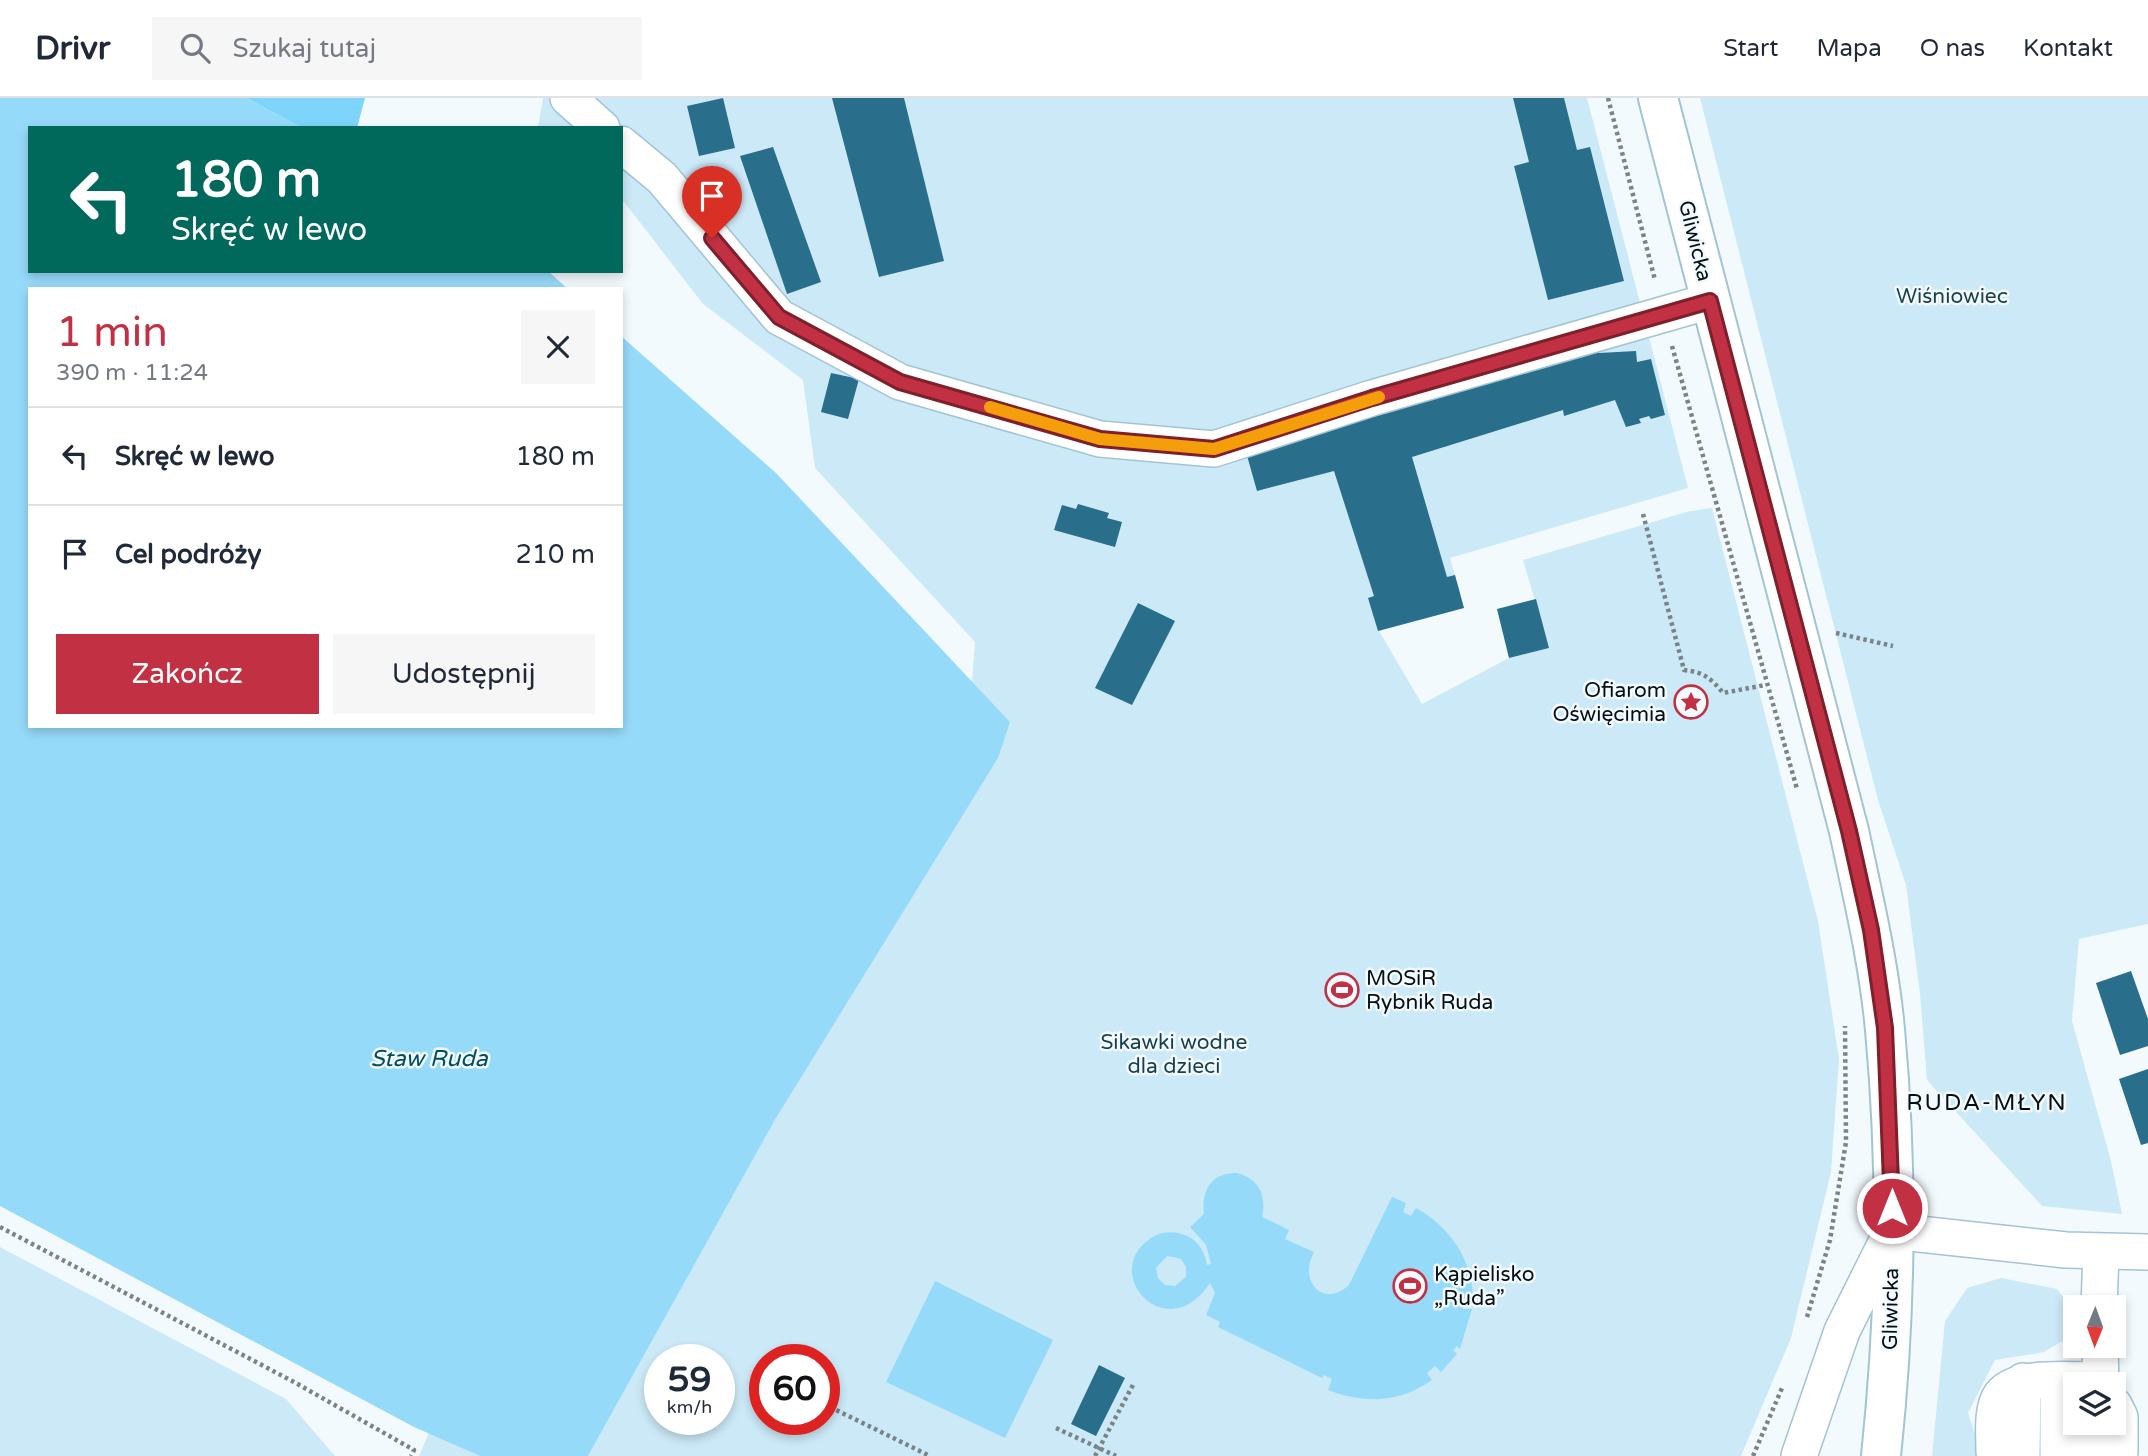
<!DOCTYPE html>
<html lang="pl">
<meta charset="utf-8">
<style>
body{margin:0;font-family:"Varela Round",sans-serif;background:#f6f6f7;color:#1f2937;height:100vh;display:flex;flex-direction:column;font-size:26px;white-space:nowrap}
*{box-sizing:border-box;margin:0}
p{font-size:23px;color:#747a83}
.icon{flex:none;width:38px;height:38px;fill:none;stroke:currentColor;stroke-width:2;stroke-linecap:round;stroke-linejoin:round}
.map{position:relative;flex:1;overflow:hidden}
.drawer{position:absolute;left:28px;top:189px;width:595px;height:441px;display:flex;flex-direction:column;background:#fff;border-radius:0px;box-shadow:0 4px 10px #0003}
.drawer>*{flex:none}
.banner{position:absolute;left:28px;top:28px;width:595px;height:147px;border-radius:0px;box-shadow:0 4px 10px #0003;background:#00695c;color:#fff;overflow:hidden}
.needle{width:46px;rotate:181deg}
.buttons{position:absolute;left:2063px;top:1197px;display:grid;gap:14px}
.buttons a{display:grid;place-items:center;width:63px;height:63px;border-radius:0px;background:#fff;box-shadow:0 4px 10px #0003;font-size:35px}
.speed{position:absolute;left:644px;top:1246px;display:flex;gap:14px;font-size:35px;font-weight:700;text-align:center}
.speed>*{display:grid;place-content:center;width:91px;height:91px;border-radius:50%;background:#fff;box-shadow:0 4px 10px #0003;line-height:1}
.speed small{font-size:18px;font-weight:400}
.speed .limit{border:10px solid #d22;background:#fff;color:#111}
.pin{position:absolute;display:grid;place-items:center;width:60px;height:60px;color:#fff;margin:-72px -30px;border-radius:50% 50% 50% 0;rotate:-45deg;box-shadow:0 0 7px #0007}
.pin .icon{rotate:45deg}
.me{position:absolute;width:77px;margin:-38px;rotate:0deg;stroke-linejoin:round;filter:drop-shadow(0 0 5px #0008)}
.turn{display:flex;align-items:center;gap:24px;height:147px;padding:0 28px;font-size:32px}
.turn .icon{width:91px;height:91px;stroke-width:2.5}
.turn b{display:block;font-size:49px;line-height:60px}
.round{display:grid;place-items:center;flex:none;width:74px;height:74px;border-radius:0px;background:#f6f6f7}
.headline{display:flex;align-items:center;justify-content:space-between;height:119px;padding:0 28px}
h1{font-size:42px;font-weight:600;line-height:52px;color:#c13143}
.primary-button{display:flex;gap:14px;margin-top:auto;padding:14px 28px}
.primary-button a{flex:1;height:80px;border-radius:0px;background:#c13143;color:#fff;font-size:28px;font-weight:600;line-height:80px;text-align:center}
.primary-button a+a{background:#f6f6f7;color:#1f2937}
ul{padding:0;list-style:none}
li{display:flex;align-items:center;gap:21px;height:98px;padding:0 28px;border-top:2px solid #e0e1e3}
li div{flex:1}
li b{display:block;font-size:26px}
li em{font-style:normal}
header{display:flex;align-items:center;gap:42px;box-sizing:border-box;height:98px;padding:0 35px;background:#fff;border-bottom:2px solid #e0e1e3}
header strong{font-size:33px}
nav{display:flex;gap:38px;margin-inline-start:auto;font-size:24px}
.search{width:490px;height:63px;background:#f6f6f7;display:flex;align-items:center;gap:18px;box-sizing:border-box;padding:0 24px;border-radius:0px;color:#747a83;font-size:26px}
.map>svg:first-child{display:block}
.green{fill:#cce9f7;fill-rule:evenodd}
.forest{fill:#7dd5fc}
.water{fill:#96daf9;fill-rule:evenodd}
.building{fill:#296e8a}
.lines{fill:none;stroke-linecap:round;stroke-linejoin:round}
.minor-casing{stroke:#a2c4d4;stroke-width:38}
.major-casing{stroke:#a2c4d4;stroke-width:42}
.path{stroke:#7a8388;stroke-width:4.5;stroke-dasharray:3.5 3.5;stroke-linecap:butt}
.minor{stroke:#fff;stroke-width:35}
.major{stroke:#fff;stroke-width:38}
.route-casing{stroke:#7d202c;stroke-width:18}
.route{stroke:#c13143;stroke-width:12}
.slow{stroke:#f59e0b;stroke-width:12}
.labels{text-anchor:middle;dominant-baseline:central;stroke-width:5;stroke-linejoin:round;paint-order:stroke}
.street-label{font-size:21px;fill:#040f15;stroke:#f3fafd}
.park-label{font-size:21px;fill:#183f50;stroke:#f3fafd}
.poi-label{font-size:21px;fill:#040f15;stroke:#f3fafd;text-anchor:start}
.water-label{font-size:23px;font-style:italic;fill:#004d67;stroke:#f3fafd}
.neighbourhood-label{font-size:23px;letter-spacing:2px;fill:#040f15;stroke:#f3fafd}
</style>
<header>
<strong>Drivr</strong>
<div class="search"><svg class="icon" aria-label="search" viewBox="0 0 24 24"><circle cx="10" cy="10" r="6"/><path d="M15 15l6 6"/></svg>Szukaj tutaj</div>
<nav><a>Start</a><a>Mapa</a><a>O nas</a><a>Kontakt</a></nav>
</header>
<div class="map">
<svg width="2148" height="1358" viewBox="0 0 2148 1358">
<rect width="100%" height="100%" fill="#f3fafd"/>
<!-- green -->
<g class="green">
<path d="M543,0H1587L1688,390L1450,460L1464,510L1379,533L1422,606L1509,560L1549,550L1523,462L1690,413L1712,410L1818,823L1839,961L1831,1074L1791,1240L1741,1358H588L776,1020L1010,624L972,584L975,544L815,370L803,282L703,206L621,100V30H538ZM660,1262H719V1321H660ZM765,1262H824V1321H765Z"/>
<polygon points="1700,0 2148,0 2148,826 2079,841 2072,923 2111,1063 2122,1116 2042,1108 1927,982 1920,896 1906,787 1878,702"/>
<polygon points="0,1149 286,1301 335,1358 0,1358"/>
<polygon points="2001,1180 2057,1191 2075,1214 2071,1238 2044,1254 1995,1262 1968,1315 1982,1358 1932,1358 1945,1223 1967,1190"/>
<polygon points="429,1335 480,1358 419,1358"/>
</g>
<!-- forest -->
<polygon class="forest" points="246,0 365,0 357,30 302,30"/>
<!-- water -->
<g class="water">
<polygon points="0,0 246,0 302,30 30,30 30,173 548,173 568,191 30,191 30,628 621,628 621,238 776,375 1010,624 998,660 776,1020 588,1358 480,1358 414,1329 0,1108"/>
<path d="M1237,1075C1259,1081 1267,1097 1262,1119L1289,1132L1285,1141L1314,1154C1298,1183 1323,1211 1349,1187L1392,1099L1406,1105L1403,1114L1411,1118L1416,1110C1450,1129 1472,1161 1473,1200H1464L1463,1211H1472L1460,1251L1457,1248L1453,1252L1457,1256L1441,1274L1435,1268L1427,1275L1432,1282C1400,1305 1364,1306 1328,1292L1332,1281L1324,1277L1322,1280L1218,1229L1220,1224L1206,1217L1215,1195L1210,1185C1168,1249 1102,1179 1147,1143C1157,1135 1169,1132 1182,1136C1197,1140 1205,1153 1207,1167L1211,1166L1206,1147L1190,1129L1204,1116C1201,1092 1212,1074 1237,1075ZM1167,1158L1181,1161L1186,1169V1179L1175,1188L1165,1187L1158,1180L1156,1170Z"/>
<polygon points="935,1183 1053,1242 1005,1340 886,1284"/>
</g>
<!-- building -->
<g class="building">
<polygon points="723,0 735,50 699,58 687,8"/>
<polygon points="832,0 904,0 944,163 879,179"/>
<polygon points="1513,0 1564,0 1577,52 1590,49 1624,183 1548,202 1514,68 1529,64"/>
<polygon points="773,49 821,184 787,196 740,58"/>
<polygon points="1598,245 1599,255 1636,253 1637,264 1651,261 1665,317 1651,321 1649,318 1639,321 1641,325 1626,329 1615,302 1564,318 1563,312 1412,359 1447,479 1455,477 1464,510 1378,533 1368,500 1374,498 1334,373 1257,393 1246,354 1398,312 1395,301"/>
<polygon points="831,275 859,281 848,321 821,314"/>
<polygon points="1078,406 1109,415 1107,420 1122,424 1115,449 1054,432 1062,407 1076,411"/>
<polygon points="1536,501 1549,550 1509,560 1497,511"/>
<polygon points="1138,505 1175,523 1132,607 1095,590"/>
<polygon points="2131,873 2148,921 2148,948 2120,957 2096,885"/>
<polygon points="2148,971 2148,1045 2141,1047 2119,981"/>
<polygon points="1099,1267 1125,1280 1096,1338 1071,1326"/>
</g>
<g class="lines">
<defs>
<g id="minor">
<polyline points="568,0 602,30"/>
<polyline points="621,46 662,80 779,219 900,284 1100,341 1214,351 1372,300 1710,203"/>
<polyline points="2099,1209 2101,1154"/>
<polyline points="2100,1248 2101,1286"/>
<polyline points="2114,1307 2120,1319 2120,1354 2116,1358"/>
<polyline points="1799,1358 1842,1233 1892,1133 2066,1152 2148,1154"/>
<path d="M1996,1358L1994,1354C1994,1338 1992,1320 1997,1305C2007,1273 2074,1283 2101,1282L2103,1286"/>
<polyline points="2022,1358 2023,1283"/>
<polyline points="2058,1358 2058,1283"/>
<polyline points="2086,1358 2086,1325"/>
</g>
<path id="major" d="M1658,0L1849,733C1863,799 1879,865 1885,932C1898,1073 1896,1217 1881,1358"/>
</defs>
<!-- minor casing -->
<use href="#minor" class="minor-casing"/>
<!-- major casing -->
<use href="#major" class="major-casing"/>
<!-- path -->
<g class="path">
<polyline points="1608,0 1655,182"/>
<polyline points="1672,248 1797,691"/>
<path d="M1643,416L1684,572C1703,574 1711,580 1723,595L1765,587"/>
<polyline points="1836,535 1893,548"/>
<polyline points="0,1129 294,1284 414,1352 411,1358"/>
<polyline points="1807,1219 1830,1142 1846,1044 1845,928"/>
<polyline points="830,1309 930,1358"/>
<polyline points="1056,1330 1116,1358"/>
<polyline points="1095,1358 1134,1285"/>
<polyline points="1753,1358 1782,1290"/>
</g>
<!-- minor -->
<use href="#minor" class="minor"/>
<!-- major -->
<use href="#major" class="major"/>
</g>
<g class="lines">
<defs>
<polyline id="route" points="712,140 779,219 900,284 1100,341 1214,351 1372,300 1710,203 1849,733 1871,832 1885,930 1892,1110"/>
</defs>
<!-- route casing -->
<use href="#route" class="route-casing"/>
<!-- route -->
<use href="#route" class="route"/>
<!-- slow -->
<polyline class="slow" points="990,309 1100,341 1214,351 1379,299"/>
</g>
<!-- icons -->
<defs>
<symbol id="sight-ring" viewBox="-11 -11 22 22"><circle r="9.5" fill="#f3fafd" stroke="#c13143" stroke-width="1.5"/><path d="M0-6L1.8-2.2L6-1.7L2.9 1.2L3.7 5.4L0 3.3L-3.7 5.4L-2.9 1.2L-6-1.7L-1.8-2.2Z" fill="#c13143"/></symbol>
<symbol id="stadium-ring" viewBox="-11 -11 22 22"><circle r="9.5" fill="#f3fafd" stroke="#c13143" stroke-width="1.5"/><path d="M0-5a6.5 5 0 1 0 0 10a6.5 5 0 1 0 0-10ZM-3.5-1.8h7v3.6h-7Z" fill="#c13143"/></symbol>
</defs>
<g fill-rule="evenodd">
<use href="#sight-ring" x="1672" y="585" width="38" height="38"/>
<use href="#stadium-ring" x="1323" y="873" width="38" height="38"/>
<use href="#stadium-ring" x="1391" y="1169" width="38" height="38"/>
</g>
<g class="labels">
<!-- street labels -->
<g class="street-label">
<text transform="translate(1695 143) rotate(76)">Gliwicka</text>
<text transform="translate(1891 1211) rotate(-89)">Gliwicka</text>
</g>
<!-- park labels -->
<g class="park-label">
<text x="1952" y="198">Wiśniowiec</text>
<text x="1174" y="944">Sikawki wodne<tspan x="1174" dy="24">dla dzieci</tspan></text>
</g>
<!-- poi labels -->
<g class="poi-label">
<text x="1666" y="592" text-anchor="end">Ofiarom<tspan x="1666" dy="24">Oświęcimia</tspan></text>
<text x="1366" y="880">MOSiR<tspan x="1366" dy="24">Rybnik Ruda</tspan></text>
<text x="1434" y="1176">Kąpielisko<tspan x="1434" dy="24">„Ruda”</tspan></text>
</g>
<!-- water labels -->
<g class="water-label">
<text x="429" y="961">Staw Ruda</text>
</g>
<!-- neighbourhood labels -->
<g class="neighbourhood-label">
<text x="1987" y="1005">RUDA-MŁYN</text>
</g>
</g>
</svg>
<div class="buttons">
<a><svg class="needle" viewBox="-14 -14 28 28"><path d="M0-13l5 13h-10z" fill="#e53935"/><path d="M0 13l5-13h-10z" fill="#747a83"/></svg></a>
<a><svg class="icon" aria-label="layers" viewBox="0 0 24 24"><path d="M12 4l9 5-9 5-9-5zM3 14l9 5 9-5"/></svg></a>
</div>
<div class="speed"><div>59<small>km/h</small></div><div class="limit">60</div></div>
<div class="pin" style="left:712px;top:140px;background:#d93025"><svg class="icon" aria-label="arrive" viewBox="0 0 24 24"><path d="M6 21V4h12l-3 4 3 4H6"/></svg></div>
<svg class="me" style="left:1892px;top:1110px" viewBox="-20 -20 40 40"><circle r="17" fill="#c13143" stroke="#fff" stroke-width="3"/><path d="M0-11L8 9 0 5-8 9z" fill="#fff"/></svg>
<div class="banner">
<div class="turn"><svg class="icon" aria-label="left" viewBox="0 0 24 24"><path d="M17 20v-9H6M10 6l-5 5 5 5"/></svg><div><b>180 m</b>Skręć w lewo</div></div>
</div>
<section class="drawer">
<div class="headline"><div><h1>1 min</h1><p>390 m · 11:24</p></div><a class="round"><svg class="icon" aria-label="close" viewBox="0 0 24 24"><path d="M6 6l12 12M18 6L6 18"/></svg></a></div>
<ul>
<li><svg class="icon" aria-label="left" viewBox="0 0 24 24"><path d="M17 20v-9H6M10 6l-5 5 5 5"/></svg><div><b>Skręć w lewo</b></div><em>180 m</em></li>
<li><svg class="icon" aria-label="arrive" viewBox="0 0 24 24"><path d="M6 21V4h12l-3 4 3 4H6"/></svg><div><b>Cel podróży</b></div><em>210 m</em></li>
</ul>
<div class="primary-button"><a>Zakończ</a><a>Udostępnij</a></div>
</section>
</div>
